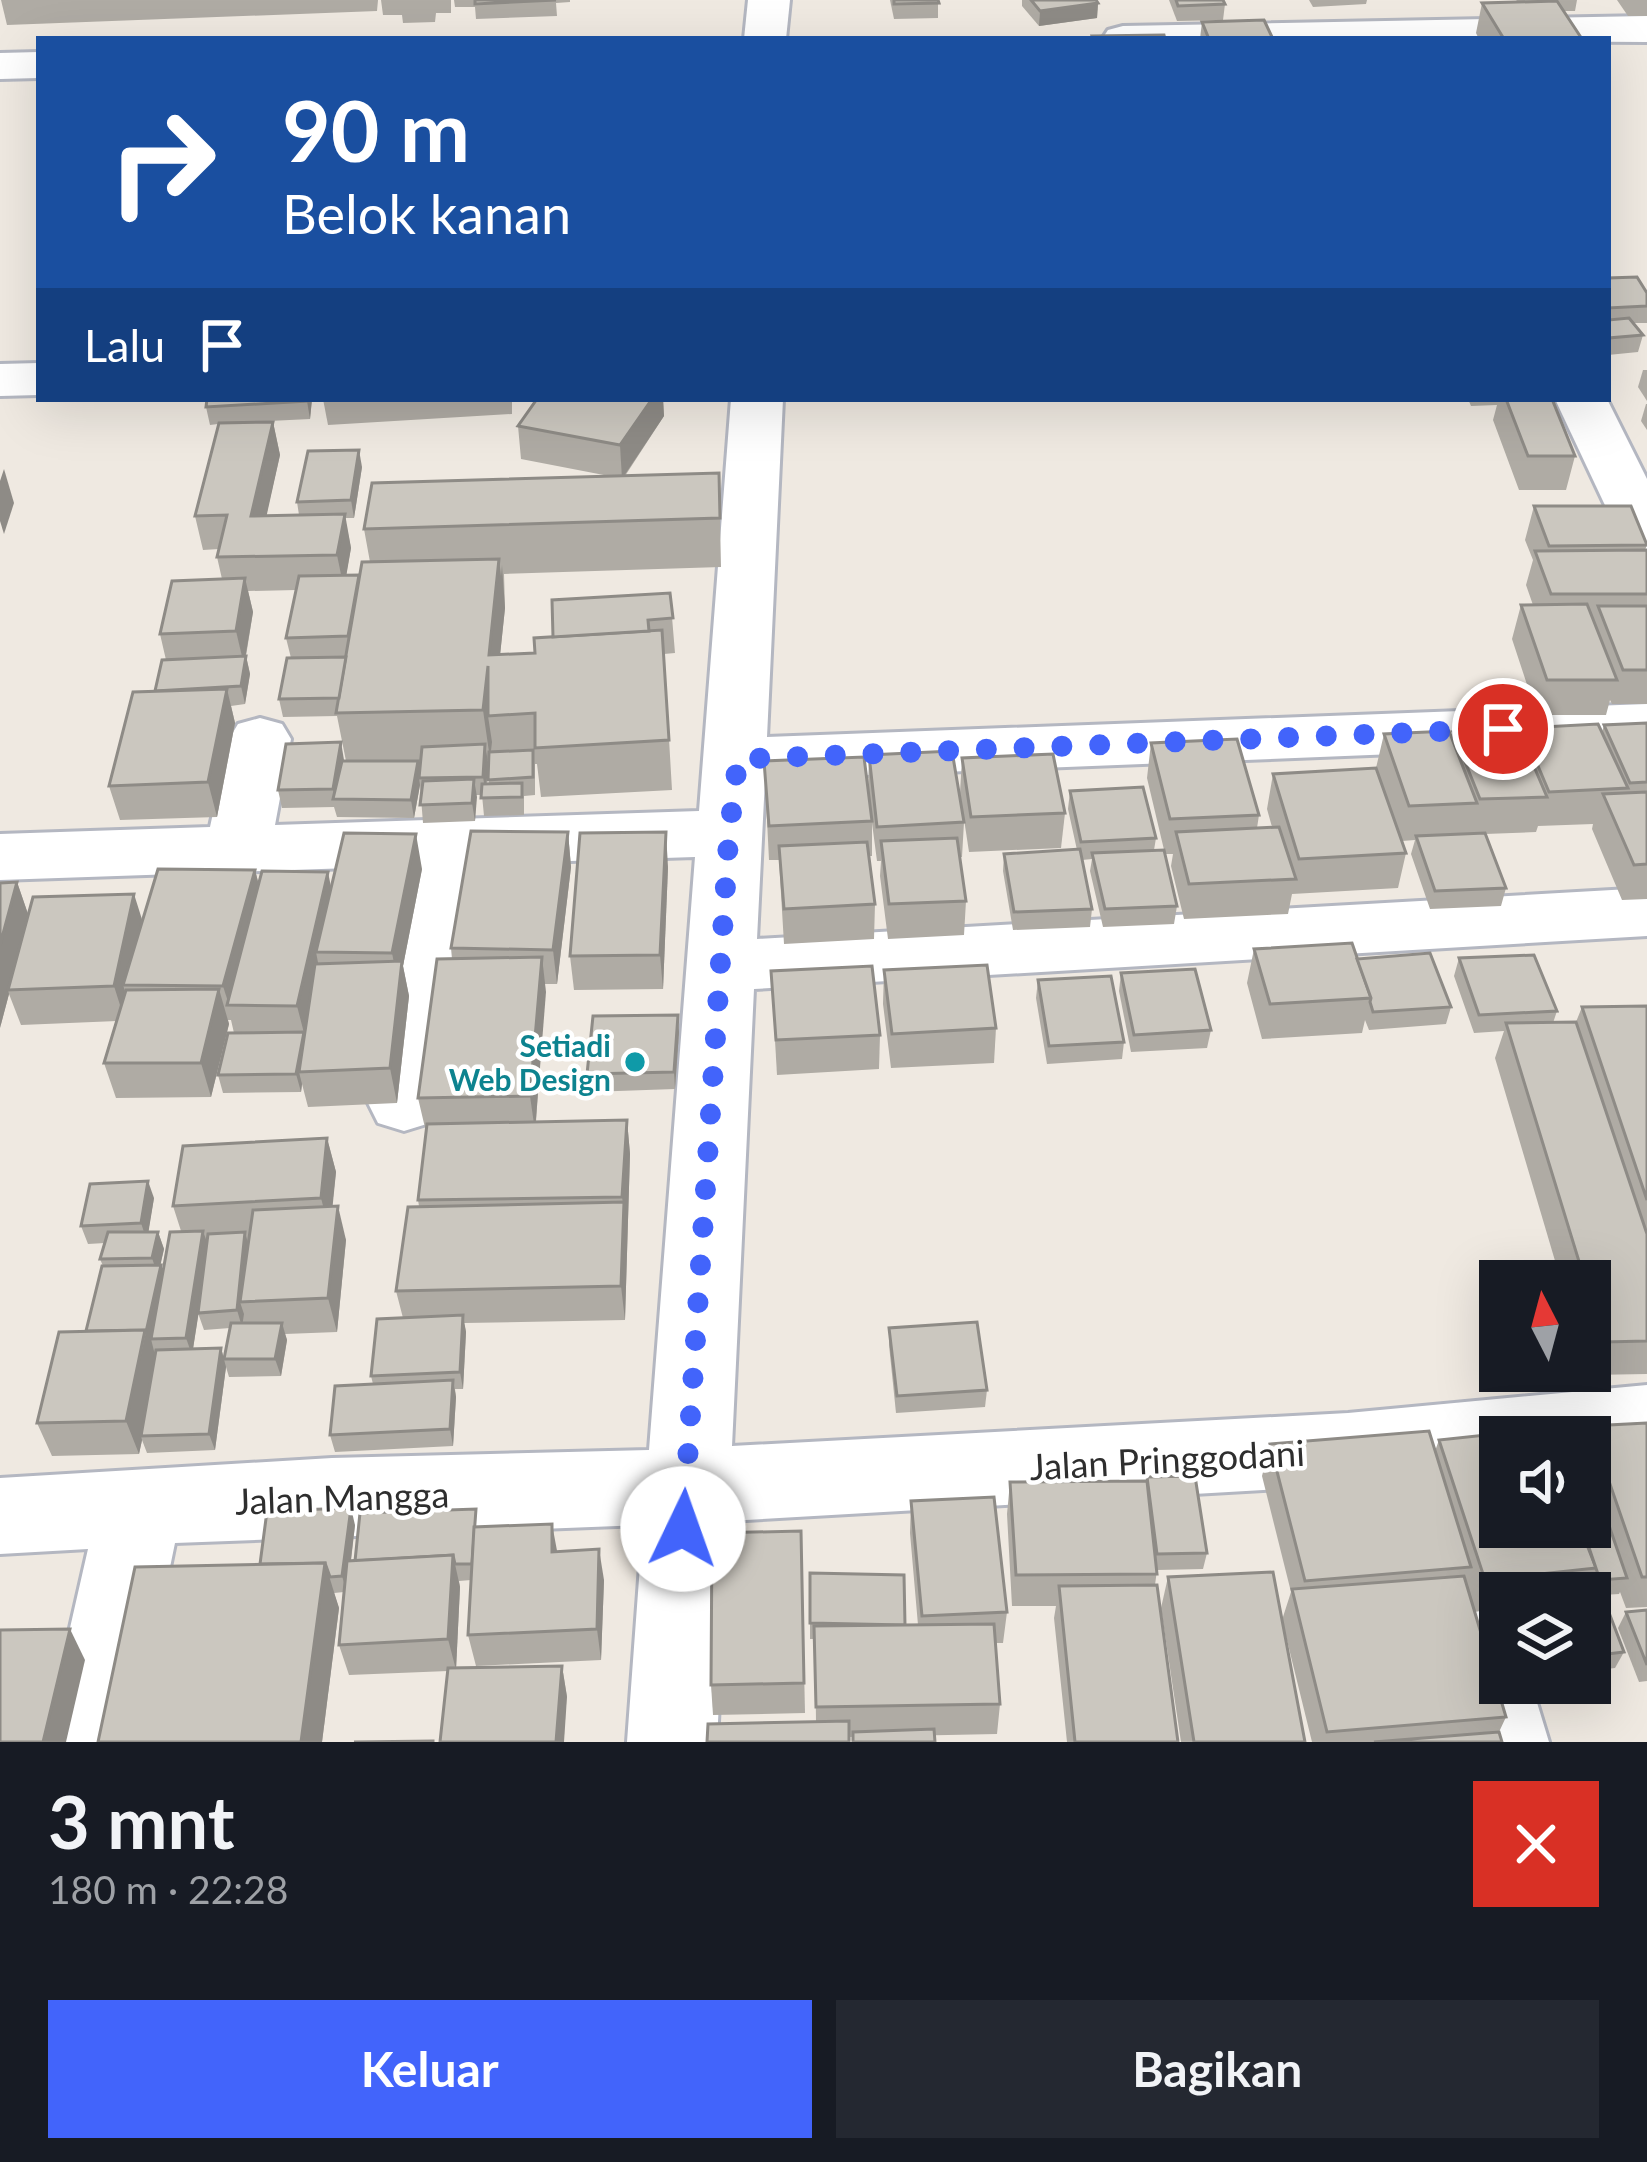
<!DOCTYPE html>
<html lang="id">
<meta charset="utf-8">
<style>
body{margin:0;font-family:Lato,sans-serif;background:#242831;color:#f1f3f6;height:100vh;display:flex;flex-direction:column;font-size:45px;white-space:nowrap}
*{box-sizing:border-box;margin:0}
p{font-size:39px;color:#9ea1a6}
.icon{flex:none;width:66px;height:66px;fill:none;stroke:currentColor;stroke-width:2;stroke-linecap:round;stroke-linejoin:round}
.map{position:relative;height:1742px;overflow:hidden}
.side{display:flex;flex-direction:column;background:#171b24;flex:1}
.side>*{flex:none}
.top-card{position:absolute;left:36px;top:36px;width:1575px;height:366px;border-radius:0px;box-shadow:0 12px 48px #0002;background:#1a4fa0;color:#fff;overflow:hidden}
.needle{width:78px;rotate:354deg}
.controls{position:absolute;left:1479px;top:1260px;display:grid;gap:24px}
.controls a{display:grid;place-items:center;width:132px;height:132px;border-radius:0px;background:#171b24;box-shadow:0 12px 48px #0002;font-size:60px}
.pin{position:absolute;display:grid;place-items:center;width:102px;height:102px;color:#fff;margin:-51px;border:6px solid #fff;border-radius:50%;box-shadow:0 3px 12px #0007}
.me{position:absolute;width:132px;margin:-66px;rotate:3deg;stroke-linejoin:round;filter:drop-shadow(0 0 9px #0008)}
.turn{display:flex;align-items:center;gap:42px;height:252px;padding:0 48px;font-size:54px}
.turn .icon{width:156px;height:156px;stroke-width:2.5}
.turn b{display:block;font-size:84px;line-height:102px}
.then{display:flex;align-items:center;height:114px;padding:0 48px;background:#0003;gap:24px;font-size:45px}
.round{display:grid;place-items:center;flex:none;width:126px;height:126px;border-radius:0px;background:#242831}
.head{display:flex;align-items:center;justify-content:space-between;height:204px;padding:0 48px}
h1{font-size:72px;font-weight:700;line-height:90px}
.cta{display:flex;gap:24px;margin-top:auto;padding:24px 48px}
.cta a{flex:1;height:138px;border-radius:0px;background:#4264fb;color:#fff;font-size:48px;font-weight:700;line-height:138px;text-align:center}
.cta a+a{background:#242831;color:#f1f3f6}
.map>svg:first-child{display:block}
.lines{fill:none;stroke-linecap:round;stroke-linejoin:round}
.minor-casing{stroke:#b4b7c1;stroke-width:6}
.minor{fill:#fff;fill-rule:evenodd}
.wall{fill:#afaba4;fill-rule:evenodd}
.shaded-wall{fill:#8e8b86}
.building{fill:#cbc7bf;stroke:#8e8b86;stroke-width:3}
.route{stroke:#4264fb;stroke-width:21;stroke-dasharray:0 37.8}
.culture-dot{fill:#0f9aa8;stroke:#fff;stroke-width:4.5}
.labels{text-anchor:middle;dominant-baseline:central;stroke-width:9;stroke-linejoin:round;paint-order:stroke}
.culture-label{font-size:30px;font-weight:bold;fill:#0d838f;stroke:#fff;text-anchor:end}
.near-street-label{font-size:36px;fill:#2e2e2e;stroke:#fff}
</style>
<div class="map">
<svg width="1647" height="1742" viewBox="0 0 1647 1742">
<rect width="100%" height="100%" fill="#efe9e1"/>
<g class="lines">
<defs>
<g id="minor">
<polygon points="748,0 790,0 786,39 744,39"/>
<polygon points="1647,16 1647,42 1102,39 1108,30 1123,26"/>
<polygon points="39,52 39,78 0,79 0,53"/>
<polygon points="39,363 39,395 0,396 0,364"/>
<polygon points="731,399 783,399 767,737 1647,704 1647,744 765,779 757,939 1647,888 1647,936 754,989 732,1446 1348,1413 1647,1385 1647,1457 1590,1462 1590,1437 1500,1437 1500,1471 1348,1485 728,1521 717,1742 627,1742 643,1525 175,1543 134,1742 44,1742 88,1549 0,1554 0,1478 332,1458 649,1450 695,857 477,864 440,1103 430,1123 404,1131 378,1123 368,1103 411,866 0,880 0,834 210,827 229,739 238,724 260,718 282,724 291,739 275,825 699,811"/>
<polygon points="1555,399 1607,399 1647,479 1647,552 1627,547 1619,535"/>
<polygon points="1475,1601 1500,1610 1500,1683 1531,1683 1549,1742 1459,1742 1431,1642 1444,1613"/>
</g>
</defs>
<!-- minor casing -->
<use href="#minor" class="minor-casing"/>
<!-- minor -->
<use href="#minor" class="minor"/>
</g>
<!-- wall -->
<g class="wall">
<polygon points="1,0 378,0 377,11 7,25"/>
<polygon points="381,0 451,0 451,13 436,13 435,22 403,23 402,15 383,15"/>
<polygon points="454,0 570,0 570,2 556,3 557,16 476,19 475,7 455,7"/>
<polygon points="890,0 938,0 938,18 894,19"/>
<polygon points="1022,0 1096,0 1098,3 1097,18 1039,26 1022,6"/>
<polygon points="1169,0 1223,0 1225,4 1223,20 1177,21"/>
<polygon points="1309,0 1367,0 1366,4 1313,7"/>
<polygon points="1516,0 1577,0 1575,11 1564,11 1582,39 1479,39 1476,33 1482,3 1518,2"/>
<polygon points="1617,0 1647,0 1647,16 1628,16"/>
<polygon points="1202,22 1273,39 1200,39"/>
<polygon points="1608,278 1647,293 1647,323 1634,323 1643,335 1638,352 1608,355"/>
<polygon points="1643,370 1647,370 1647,401 1638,387"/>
<path d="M312,399L310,419L248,422H273L280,455L266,516L299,515L297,502L362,467L354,518H345L351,548L346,575H359L370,562L364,529L609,476L521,459L518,426L537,399H663L664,416L625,476L719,473L721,567L504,574L505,608L500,655L535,653L553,637L670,593L675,653L664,654L672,790L541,797L537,764H535V795L524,796V815L484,816L482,795H476L475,821L423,823L420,785L414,818L337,817L334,807L282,808L278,790L346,761L337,716L283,717L279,699L291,658L286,638L296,590L248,591L253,612L246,656L250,674L245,704L231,706L235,723L217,817L120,820L109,786L155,691L166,660L160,634L222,579L217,557L219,549L203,550L195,516L218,424L210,425L206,407ZM487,760H489V784H486Z"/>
<polygon points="323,399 512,399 512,414 328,425"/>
<polygon points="1468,399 1552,399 1575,456 1566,490 1519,490 1493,420 1497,405 1471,406"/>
<polygon points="1646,404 1647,404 1647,430 1641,421"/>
<polygon points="1534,506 1647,545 1645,550 1647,550 1647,704 1612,704 1610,700 1606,715 1537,715 1512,639 1521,605 1533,605 1526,585 1533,560 1525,540"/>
<polygon points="1647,723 1647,899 1622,900 1592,829 1593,824 1538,826 1536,832 1485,834 1506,888 1501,906 1430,909 1411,854 1415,840 1402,841 1406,853 1398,888 1292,894 1288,914 1184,919 1171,866 1173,854 1165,854 1147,778 1151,743 1259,815 1257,828 1272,827 1267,809 1273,774 1376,768 1384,734 1452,738 1453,732 1520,733 1522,728 1602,732 1604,725"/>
<polygon points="869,755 964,822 962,857 960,857 966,901 964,935 888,939 880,876 881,861 877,861 872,823 872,856 869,856 875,904 874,939 784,944 779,860 769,860 764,761 868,790"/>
<polygon points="962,758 1065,813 1061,848 969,852 960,793"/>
<polygon points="1070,791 1156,838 1154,850 1177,906 1174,924 1103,927 1090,871 1092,859 1082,860 1092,909 1090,927 1013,930 1003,871 1004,854 1077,850 1068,809"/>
<polygon points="568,832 571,867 557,984 545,984 536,1122 627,1120 630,1154 625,1320 464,1323 466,1332 463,1389 455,1389 456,1397 453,1446 335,1452 330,1435 373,1384 371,1376 403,1318 396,1291 419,1206 418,1200 426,1132 418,1098 452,959 451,948"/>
<polygon points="668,867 663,989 574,990 570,956"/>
<polygon points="422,869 403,966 409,996 397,1103 308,1107 302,1084 301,1092 223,1093 218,1075 234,1033 231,1020 228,1020 229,1024 211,1097 116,1098 104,1063 117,1021 21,1025 9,994 0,1028 17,882 28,914 142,921 255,870 259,885 331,888"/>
<polygon points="1254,949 1357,959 1451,1007 1446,1024 1369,1030 1365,1020 1362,1033 1262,1039 1247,983"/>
<polygon points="1459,958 1557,1011 1553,1023 1576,1022 1582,1007 1647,1006 1647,1374 1589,1375 1590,1281 1561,1281 1495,1058 1504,1031 1474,1033 1454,976"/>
<polygon points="884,970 996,1028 994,1063 891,1068 883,1004"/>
<polygon points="771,971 880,1035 879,1069 777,1075"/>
<polygon points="1121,973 1211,1030 1207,1048 1131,1052 1119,991"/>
<polygon points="1038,980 1124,1042 1122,1059 1047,1064 1036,998"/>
<polygon points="679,1032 675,1089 589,1092 587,1074"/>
<path d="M327,1138L336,1172L332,1206L346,1240L337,1332L285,1334L287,1340L281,1376L229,1377L226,1367L215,1450L147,1453L142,1440L139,1454L52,1456L37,1423L86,1331L103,1266L100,1259L105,1243L88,1244L81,1226L154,1198L148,1232H158L164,1249L160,1265L163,1270L181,1231L173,1206ZM199,1309L198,1313L204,1330L230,1328L224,1358L221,1348L193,1349Z"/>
<polygon points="889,1328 987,1390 985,1407 896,1413 889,1345"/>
<polygon points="1647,1423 1647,1607 1626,1608 1620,1592 1619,1594 1603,1595 1624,1652 1615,1668 1590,1671 1590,1593 1500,1593 1500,1671 1482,1616 1485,1610 1475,1612 1506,1717 1499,1732 1502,1742 1312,1742 1282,1620 1291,1592 1262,1476 1270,1444 1435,1451 1439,1440 1500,1527 1590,1527 1590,1437 1585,1437 1590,1426"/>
<polygon points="1147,1477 1207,1553 1203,1569 1157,1570 1155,1585 1178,1742 1067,1742 1054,1618 1056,1606 1012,1606 1007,1514 1010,1482 1146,1481"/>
<polygon points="911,1501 1007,1612 1003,1643 996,1643 1000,1704 997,1734 849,1737 816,1722 815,1639 810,1639 810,1573 905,1625 918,1625 910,1533"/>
<polygon points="355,1525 351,1561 480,1527 557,1551 604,1580 601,1660 476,1666 468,1635 471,1580 459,1581 460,1587 456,1668 562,1666 567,1697 448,1671 349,1675 339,1645 344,1592 334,1593 339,1608 322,1742 98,1742 260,1564"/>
<polygon points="801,1531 805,1713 713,1715 711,1685"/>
<polygon points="1168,1577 1305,1742 1181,1742 1161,1608"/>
<polygon points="1647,1610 1647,1681 1639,1682 1618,1628 1626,1612"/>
</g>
<!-- shaded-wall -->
<g class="shaded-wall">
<polygon points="1098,3 1097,18 1039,26 1040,11"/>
<polygon points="307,399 312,399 310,419 307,401"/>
<polygon points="652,399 663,399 664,416 622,479 620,445"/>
<polygon points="273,422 280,455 259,550 251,516"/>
<polygon points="359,450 362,467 354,518 351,500"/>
<polygon points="4,469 14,503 4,534 0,521 0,481"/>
<polygon points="345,514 351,548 344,589 337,555"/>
<polygon points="499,559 501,576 502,565 505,608 497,684 489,655"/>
<polygon points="245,578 253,612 244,665 236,631"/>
<polygon points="246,656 250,674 245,704 241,686"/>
<polygon points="488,666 488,716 492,742 490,759 483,710"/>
<polygon points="227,689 235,723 217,817 208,782"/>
<polygon points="341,742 344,760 337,799 335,799 333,789"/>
<polygon points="485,744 488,762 486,794 483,777"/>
<polygon points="418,761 421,778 419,778 420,785 414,818 411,800"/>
<polygon points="474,779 477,797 475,821 472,803"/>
<polygon points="568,832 571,867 557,984 553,950"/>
<polygon points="666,832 668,867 663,989 660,955"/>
<polygon points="416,834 422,869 403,966 409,996 397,1103 390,1068 399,988 392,953"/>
<polygon points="255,870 264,905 229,1005 223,986"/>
<polygon points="328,872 335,907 316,952 320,973 299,1072 302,1084 301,1092 296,1074 304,1033 297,1006"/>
<polygon points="17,882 29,917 8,990 9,994 0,1028 0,945"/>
<polygon points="134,894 145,929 123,985 129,1003 125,1021 114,986"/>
<polygon points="542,957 546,992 535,1131 530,1096"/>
<polygon points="219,989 229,1024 211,1097 201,1063"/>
<polygon points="678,1015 679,1032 675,1089 674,1072"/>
<polygon points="627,1120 630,1154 625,1320 621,1286 624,1210 622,1197"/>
<polygon points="327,1138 336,1172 330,1232 321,1198"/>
<polygon points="148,1181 154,1198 147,1241 141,1223"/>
<polygon points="338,1206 346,1240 337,1332 328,1298"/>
<polygon points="203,1231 209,1248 192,1355 186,1338"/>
<polygon points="158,1232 164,1249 158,1276 152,1258"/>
<polygon points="245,1232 250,1250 240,1302 244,1314 242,1327 237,1310"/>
<polygon points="161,1265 167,1282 151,1339 157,1363 141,1436 142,1440 139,1454 126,1421"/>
<polygon points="463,1315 466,1332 463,1389 460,1372"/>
<polygon points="282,1323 287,1340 281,1376 275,1359"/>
<polygon points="221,1348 226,1367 215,1450 209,1434"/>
<polygon points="453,1380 456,1397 453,1446 450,1429"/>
<polygon points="351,1508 355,1525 347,1592 342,1576"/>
<polygon points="552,1524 558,1556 552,1552"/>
<polygon points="599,1549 604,1580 601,1660 597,1629"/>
<polygon points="453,1555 460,1587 456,1670 448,1639"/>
<polygon points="325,1563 339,1608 322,1742 301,1742"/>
<polygon points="70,1629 85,1660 66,1742 43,1742"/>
<polygon points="562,1666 567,1697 564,1742 556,1742"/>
</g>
<!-- building -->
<g class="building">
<polygon points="475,0 556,0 475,4"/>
<polygon points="894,0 938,0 939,3 894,4"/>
<polygon points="1031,0 1096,0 1098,3 1040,11"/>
<polygon points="1176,0 1223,0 1225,4 1178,6"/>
<polygon points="1557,1 1582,39 1504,39 1482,3"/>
<polygon points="1264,20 1273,39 1209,39 1202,22"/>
<polygon points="1164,35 1165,39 1093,39 1092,36"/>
<polygon points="1637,277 1647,293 1647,306 1608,308 1608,278"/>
<polygon points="1629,318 1643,335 1608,338 1608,320"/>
<polygon points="207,399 307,399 307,401 206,407"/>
<polygon points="537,399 652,399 620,445 518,426"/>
<polygon points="1506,399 1552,399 1575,456 1528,456"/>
<polygon points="273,422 251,516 345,514 337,555 217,557 227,515 195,516 219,423"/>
<polygon points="359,450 351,500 297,502 308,451"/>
<polygon points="719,473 720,518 364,529 372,483"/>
<polygon points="1534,506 1631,506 1647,545 1549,546"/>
<polygon points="1647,550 1647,594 1551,594 1535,551"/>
<polygon points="499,559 489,655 535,653 534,638 662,630 669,740 535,748 535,713 488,716 488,666 483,710 336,713 362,562"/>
<polygon points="359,575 348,636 286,638 299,576"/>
<polygon points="245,578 236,631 160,634 172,581"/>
<polygon points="670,593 673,618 648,620 649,631 553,637 552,600"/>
<polygon points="1587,604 1617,680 1547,680 1521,605"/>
<polygon points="1598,606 1647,606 1647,670 1623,670"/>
<polygon points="246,656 241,686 155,691 162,660"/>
<polygon points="346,657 339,698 279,699 287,658"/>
<polygon points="227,689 208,782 109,786 133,692"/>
<polygon points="1647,723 1647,782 1630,783 1604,725"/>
<polygon points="1598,724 1628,788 1549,792 1522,728"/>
<polygon points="1518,729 1547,797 1480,799 1453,732"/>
<polygon points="1449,731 1477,803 1409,806 1384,734"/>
<polygon points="1237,739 1259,815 1170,819 1151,743"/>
<polygon points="341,742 333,789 278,790 286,744"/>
<polygon points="485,744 483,777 419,778 422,747"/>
<polygon points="533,750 533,777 488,780 489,752"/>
<polygon points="952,751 964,822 877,827 869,755"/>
<polygon points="1053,754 1065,813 971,817 962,758"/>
<polygon points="864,757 872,821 769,826 764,761"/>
<polygon points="342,761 418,761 411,800 333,799"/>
<polygon points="1376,768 1406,853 1299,859 1273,774"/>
<polygon points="474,779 472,803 420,805 423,781"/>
<polygon points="522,783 522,797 481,798 482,784"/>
<polygon points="1143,787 1156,838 1081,842 1070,791"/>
<polygon points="1647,792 1647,864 1634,865 1603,794"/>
<polygon points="1279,827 1296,879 1189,884 1176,832"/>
<polygon points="471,831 568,832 553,950 451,948"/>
<polygon points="666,832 660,955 570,956 580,833"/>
<polygon points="344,833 416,834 392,953 316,952"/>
<polygon points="1485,833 1506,888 1435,891 1416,836"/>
<polygon points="957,838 966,901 889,904 881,841"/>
<polygon points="867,842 875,904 784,909 779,846"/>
<polygon points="1080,849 1092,909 1014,912 1004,854"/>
<polygon points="1164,850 1177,906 1105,909 1092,853"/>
<polygon points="158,869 255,870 223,986 123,985"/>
<polygon points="262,871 328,872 297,1006 227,1005"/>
<polygon points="17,882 0,945 0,883"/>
<polygon points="134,894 114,986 8,990 33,897"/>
<polygon points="1352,943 1371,998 1270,1004 1254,949"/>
<polygon points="1430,953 1451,1007 1373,1012 1370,1002 1371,998 1357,959"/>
<polygon points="1534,955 1557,1011 1479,1015 1459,958"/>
<polygon points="542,957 530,1096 418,1098 437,959"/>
<polygon points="402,961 390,1068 299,1072 315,964"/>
<polygon points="987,965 996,1028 892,1034 884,970"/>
<polygon points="872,966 880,1035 776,1040 771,971"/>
<polygon points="1195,969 1211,1030 1134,1035 1121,973"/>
<polygon points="1111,976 1124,1042 1049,1046 1038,980"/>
<polygon points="219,989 201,1063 104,1063 126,990"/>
<polygon points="1647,1006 1647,1200 1582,1007"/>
<polygon points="678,1015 674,1072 587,1074 593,1016"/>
<polygon points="1576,1022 1647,1234 1647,1341 1604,1342 1590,1298 1590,1281 1585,1281 1506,1023"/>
<polygon points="304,1032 296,1074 218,1075 228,1033"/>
<polygon points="627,1120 622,1197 418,1200 427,1124"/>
<polygon points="327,1138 321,1198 173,1206 183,1146"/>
<polygon points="148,1181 141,1223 81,1226 90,1184"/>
<polygon points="624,1202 621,1286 396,1291 408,1207"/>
<polygon points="338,1206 328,1298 240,1302 253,1210"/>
<polygon points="203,1231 186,1338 151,1339 170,1232"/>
<polygon points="108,1232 158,1232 152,1258 100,1259"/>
<polygon points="245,1232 237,1310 198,1313 208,1234"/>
<polygon points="161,1265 146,1332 145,1330 86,1331 102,1266"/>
<polygon points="463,1315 460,1372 371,1376 377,1319"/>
<polygon points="977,1322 987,1390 897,1396 889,1328"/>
<polygon points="231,1323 282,1323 275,1359 224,1359"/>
<polygon points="145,1330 126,1421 37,1423 59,1332"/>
<polygon points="221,1348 209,1434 141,1436 156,1350"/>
<polygon points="453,1380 450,1429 330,1435 335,1386"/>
<polygon points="1647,1423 1647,1577 1642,1577 1590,1426"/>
<polygon points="1543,1429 1546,1437 1500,1437 1500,1527 1580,1527 1596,1568 1485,1580 1439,1440"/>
<polygon points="1429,1431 1471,1567 1305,1581 1270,1444"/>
<polygon points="1590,1470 1627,1578 1600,1580 1582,1527 1590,1527"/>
<polygon points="1195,1476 1207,1553 1157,1554 1147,1477"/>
<polygon points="1147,1481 1157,1574 1016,1575 1010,1482"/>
<polygon points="994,1497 1007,1612 922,1616 911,1501"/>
<polygon points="351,1508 342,1576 330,1577 325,1563 260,1564 267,1511"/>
<polygon points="476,1509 472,1564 455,1564 453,1555 355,1561 360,1513"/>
<polygon points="552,1524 552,1552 599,1549 597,1629 468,1635 474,1527"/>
<polygon points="801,1531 804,1683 711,1685 712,1533"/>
<polygon points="453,1555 448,1639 339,1645 347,1561"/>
<polygon points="325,1563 301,1742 98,1742 135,1567"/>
<polygon points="1273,1572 1305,1742 1194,1742 1168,1577"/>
<polygon points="810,1573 904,1575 905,1625 810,1623"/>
<polygon points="1464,1576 1506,1717 1327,1732 1292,1589"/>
<polygon points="1157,1585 1178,1742 1075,1742 1059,1586"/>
<polygon points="1600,1589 1624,1652 1590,1656 1590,1593 1559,1593"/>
<polygon points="1500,1599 1500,1634 1489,1600"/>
<polygon points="1647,1610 1647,1665 1626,1612"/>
<polygon points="994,1624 1000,1704 816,1707 814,1626"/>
<polygon points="70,1629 43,1742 0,1742 0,1630"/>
<polygon points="562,1666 556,1742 440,1742 448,1668"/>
<polygon points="849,1721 849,1742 707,1742 708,1724"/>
<polygon points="934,1729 935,1742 853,1742 853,1732"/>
<polygon points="1499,1732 1502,1742 1374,1742 1486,1733"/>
<polygon points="433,1741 433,1742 354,1742"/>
</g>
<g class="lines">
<!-- route -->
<polyline class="route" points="683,1529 729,833 738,759 1503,729"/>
</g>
<!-- markers -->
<circle class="culture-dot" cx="635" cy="1062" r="12"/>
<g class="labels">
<!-- culture labels -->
<g class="culture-label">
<text x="611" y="1045">Setiadi<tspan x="611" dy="34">Web Design</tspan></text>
</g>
<!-- near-street labels -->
<g class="near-street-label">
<text transform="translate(1167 1459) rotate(-3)">Jalan Pringgodani</text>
<text transform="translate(342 1497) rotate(-2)">Jalan Mangga</text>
</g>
</g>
</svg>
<div class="controls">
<a><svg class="needle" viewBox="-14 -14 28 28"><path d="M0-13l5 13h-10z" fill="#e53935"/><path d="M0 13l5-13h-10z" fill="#9ea1a6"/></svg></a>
<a><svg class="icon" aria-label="sound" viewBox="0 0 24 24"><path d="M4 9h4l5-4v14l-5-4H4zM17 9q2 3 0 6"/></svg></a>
<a><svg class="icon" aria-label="layers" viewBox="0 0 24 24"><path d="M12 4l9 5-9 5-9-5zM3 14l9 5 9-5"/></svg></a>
</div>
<div class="pin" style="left:1503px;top:729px;background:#d93025"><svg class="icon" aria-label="arrive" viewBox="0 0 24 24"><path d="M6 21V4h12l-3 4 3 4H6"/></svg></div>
<svg class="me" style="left:683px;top:1529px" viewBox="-20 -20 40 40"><circle r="19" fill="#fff"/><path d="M0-13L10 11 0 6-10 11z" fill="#4264fb"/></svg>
<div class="top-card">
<div class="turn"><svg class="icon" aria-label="right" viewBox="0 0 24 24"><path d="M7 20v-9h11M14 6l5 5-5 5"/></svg><div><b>90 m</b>Belok kanan</div></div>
<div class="then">Lalu<svg class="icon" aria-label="arrive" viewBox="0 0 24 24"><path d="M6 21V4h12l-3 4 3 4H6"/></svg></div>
</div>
</div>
<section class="side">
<div class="head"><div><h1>3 mnt</h1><p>180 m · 22:28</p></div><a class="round" style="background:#d93025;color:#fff"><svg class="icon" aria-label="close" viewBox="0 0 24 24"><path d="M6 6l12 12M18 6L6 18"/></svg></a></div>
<div class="cta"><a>Keluar</a><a>Bagikan</a></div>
</section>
